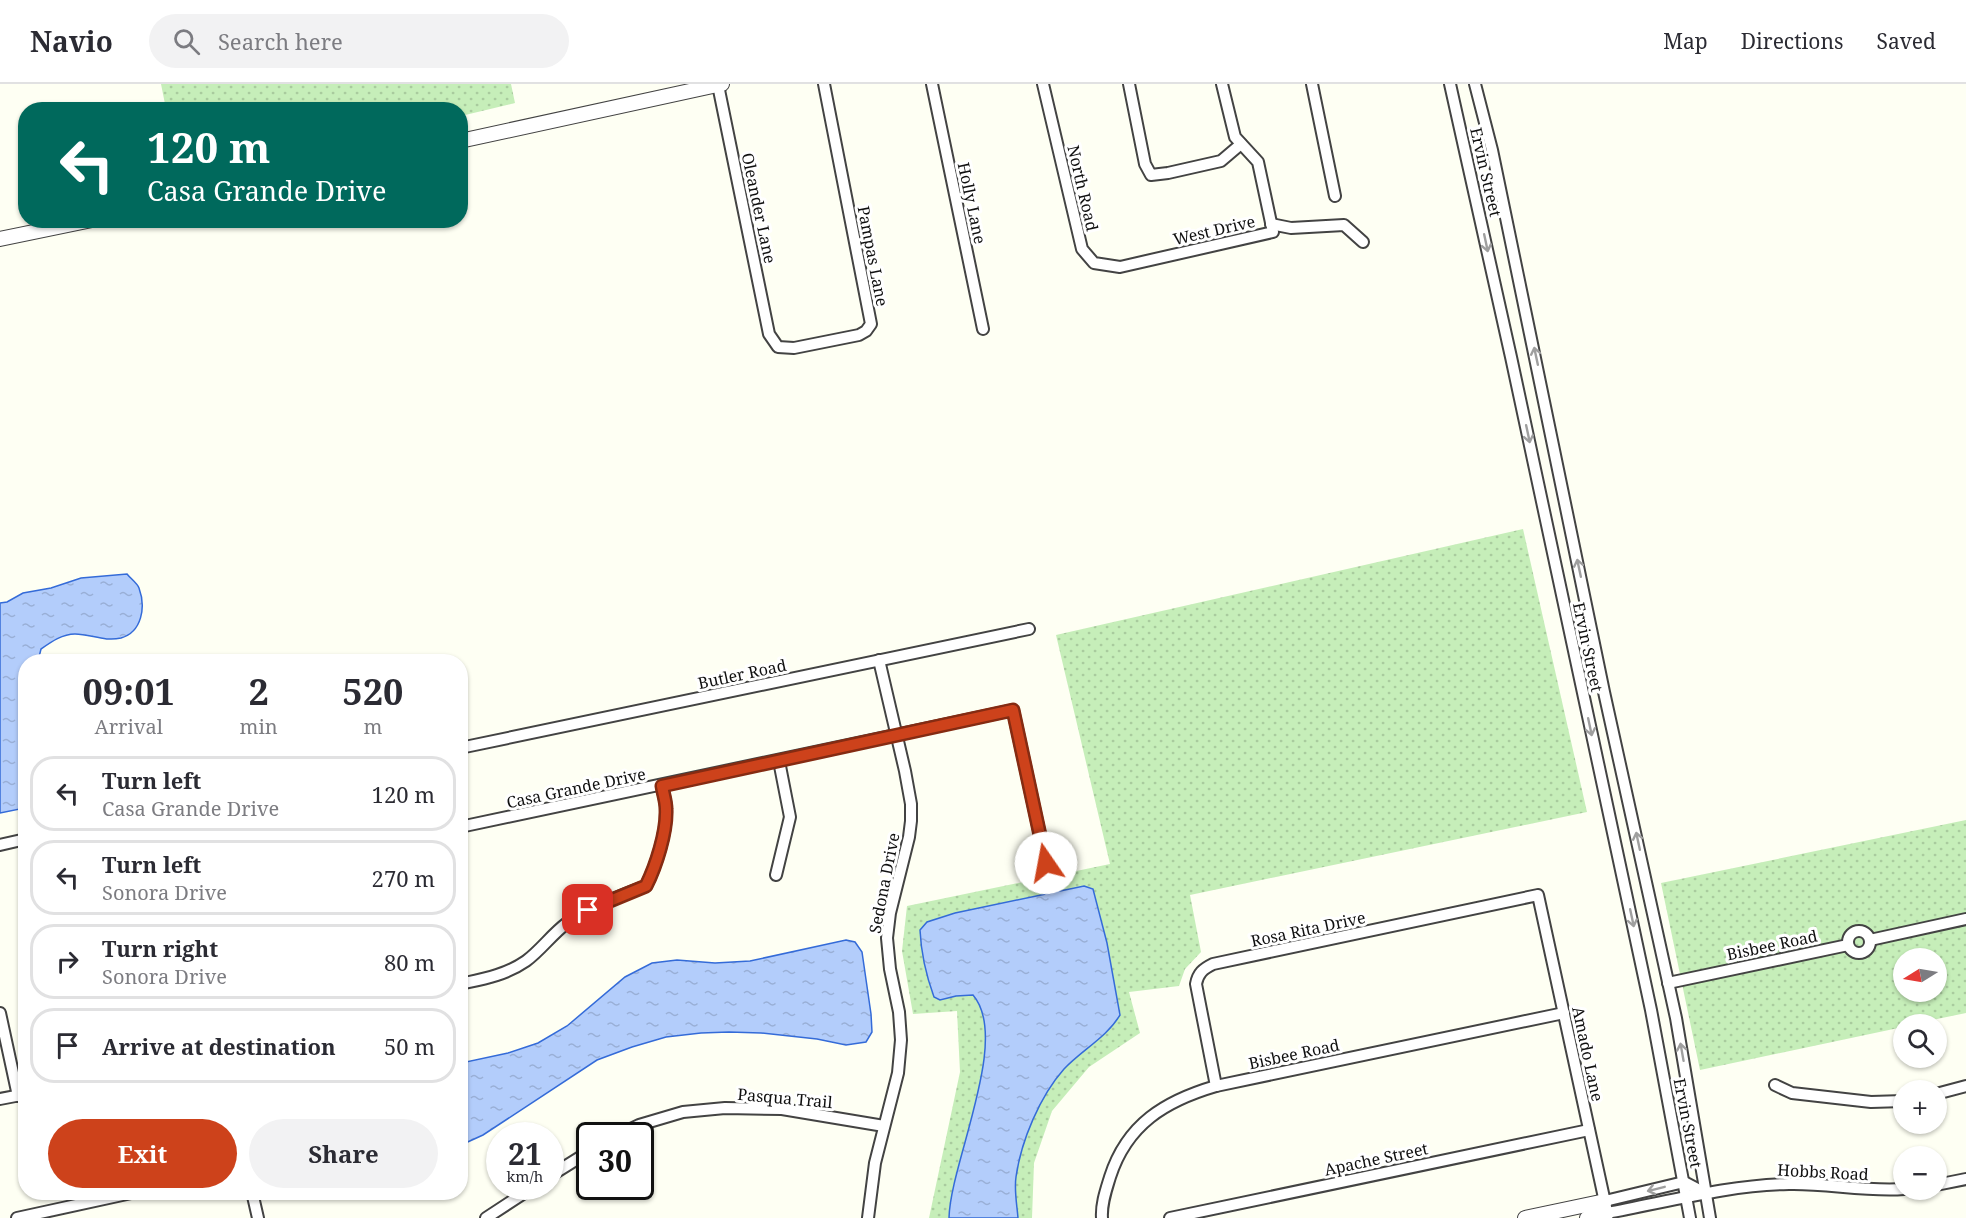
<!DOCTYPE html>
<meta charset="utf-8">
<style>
body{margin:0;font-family:"Noto Serif",serif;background:#f2f2f3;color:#2b2b33;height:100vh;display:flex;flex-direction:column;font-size:22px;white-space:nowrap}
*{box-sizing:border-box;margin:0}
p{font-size:20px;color:#7c7c81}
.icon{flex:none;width:33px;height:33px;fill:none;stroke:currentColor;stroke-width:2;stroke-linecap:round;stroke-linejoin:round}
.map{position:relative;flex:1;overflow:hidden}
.drawer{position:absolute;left:18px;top:570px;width:450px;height:546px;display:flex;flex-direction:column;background:#fff;border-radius:24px;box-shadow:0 2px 4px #0004}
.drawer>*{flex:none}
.guide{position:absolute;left:18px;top:18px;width:450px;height:126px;border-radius:24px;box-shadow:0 2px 4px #0004;background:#00695c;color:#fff;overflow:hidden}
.needle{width:39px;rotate:259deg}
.tools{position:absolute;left:1893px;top:864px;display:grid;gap:12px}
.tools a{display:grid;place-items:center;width:54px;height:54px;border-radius:50%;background:#fff;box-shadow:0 2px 4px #0004;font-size:30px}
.speed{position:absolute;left:486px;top:1038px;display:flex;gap:12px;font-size:30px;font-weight:700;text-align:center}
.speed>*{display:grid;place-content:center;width:78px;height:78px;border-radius:50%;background:#fff;box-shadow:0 2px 4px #0004;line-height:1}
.speed small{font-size:15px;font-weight:400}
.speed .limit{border:3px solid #111;border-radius:9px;background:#fff;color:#111}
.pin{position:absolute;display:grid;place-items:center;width:51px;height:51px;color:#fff;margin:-26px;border-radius:12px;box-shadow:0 3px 9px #0006}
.me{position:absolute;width:66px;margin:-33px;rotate:348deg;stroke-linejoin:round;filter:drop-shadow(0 0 4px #0008)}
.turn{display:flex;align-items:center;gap:21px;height:126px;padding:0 30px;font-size:27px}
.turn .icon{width:78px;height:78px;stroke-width:2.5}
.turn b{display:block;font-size:42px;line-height:51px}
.eta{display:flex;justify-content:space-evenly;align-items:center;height:102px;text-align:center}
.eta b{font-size:36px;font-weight:700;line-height:42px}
.action{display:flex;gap:12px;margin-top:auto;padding:12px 30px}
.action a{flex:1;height:69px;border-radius:36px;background:#cd421b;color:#fff;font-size:24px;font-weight:700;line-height:69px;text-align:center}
.action a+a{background:#f2f2f3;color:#2b2b33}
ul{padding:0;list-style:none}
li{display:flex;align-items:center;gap:18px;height:75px;margin:0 12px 9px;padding:0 18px;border:3px solid #e1e1e2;border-radius:24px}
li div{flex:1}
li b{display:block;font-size:22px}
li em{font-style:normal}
header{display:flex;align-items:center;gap:36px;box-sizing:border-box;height:84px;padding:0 30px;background:#fff;border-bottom:2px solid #e1e1e2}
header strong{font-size:28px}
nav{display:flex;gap:33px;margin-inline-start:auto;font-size:21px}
.search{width:420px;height:54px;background:#f2f2f3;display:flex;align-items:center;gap:15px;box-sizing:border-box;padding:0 21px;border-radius:33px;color:#7c7c81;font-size:22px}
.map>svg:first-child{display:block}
.grass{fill:url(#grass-dots);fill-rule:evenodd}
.water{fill:url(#water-ripples);stroke:#346bd8;stroke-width:1.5}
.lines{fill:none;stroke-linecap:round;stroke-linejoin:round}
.minor-casing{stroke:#434343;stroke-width:14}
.tertiary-casing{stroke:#434343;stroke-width:16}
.minor{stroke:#fff;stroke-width:10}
.tertiary{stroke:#fff;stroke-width:14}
.oneway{stroke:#9f9f9f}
.route-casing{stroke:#852b12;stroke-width:15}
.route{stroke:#cd421b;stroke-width:10}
.labels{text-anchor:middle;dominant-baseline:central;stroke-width:6;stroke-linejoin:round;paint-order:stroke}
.street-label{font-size:16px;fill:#101010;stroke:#fff}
</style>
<header>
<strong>Navio</strong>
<div class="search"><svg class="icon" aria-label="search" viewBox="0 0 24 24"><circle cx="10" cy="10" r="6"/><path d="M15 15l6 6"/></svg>Search here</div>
<nav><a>Map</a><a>Directions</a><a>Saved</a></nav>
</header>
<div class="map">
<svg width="1966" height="1134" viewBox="0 0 1966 1134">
<defs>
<pattern id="grass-dots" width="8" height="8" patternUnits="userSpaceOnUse" patternTransform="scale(1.5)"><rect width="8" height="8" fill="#c6eeb9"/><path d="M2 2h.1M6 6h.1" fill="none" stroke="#a9cb9e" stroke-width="1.8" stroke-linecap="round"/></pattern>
<pattern id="water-ripples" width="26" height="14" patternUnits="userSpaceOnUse" patternTransform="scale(1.5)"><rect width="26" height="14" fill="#b3cdfb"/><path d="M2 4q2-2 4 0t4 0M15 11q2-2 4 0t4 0" fill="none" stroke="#99afd6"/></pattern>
</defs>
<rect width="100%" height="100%" fill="#fefff3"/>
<!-- grass -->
<g class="grass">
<polygon points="161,0 511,0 515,19 461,32 460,26 166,25"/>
<polygon points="1523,445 1587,728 1190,811 1201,868 1185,885 1179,902 1129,908 1140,949 1089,983 1052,1027 1034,1079 1032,1134 929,1134 960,988 957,927 913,930 902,867 907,822 1110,780 1056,551"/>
<path d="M1966,736V929L1913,940H1904L1903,943L1700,986L1661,799ZM1904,874H1936V908H1904Z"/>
</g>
<!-- water -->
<g class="water">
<path d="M127,490C131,495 137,499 139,504C146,523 142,548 121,554C104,558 91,550 75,550C62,550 51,558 41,565L38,577L26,578L25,724L0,729V519L7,518L23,509L51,504L81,494Z"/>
<path d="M1084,802L1093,805L1107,859L1120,931C1107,953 1082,966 1064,985C1040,1012 1021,1057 1016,1093C1014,1106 1017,1121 1018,1134H949C950,1079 1011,955 973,911L956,912L940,916L934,913C926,891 921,869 920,846L927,838L955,829Z"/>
<polygon points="846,856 855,858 862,868 871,930 872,948 866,958 846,961 817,955 761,949 729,948 701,949 666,953 632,963 597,976 483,1051 461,1061 461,979 508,969 538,959 567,942 625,893 652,879 677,876 715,879 750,877"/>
</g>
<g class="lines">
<defs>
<g id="minor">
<polyline points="932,0 983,245"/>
<polyline points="1043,0 1082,165 1094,179 1120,183 1273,148 1258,78 1235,53 1222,0"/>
<polyline points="1129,0 1145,80 1151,91 1168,89 1221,77 1241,60"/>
<polyline points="1312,0 1335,112"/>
<polyline points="1450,0 1511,273 1651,926 1690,1134"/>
<polyline points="1475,0 1492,66 1604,608 1676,934 1710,1134"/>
<polyline points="718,1 769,250 778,263 794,264 859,251 866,247 871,240 824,0"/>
<polyline points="1271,140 1291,144 1344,141 1363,158"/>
<polyline points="460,664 1029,545"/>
<polyline points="460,743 1013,626 1046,779"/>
<polyline points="0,761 26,755"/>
<polyline points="776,791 790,733 779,677"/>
<circle cx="1859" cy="858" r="11"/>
<polyline points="1870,856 1966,835"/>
<polyline points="1668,899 1848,861"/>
<path d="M460,900C483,895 506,891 526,877C541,866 552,850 567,839C591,823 619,812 646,802C656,782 667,748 666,725C666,717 663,709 662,702"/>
<polyline points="0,929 18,1012"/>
<polyline points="1775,1001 1792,1009 1871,1018 1904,1017"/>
<path d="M1216,1002L1196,900C1198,889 1203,885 1213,880L1538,811L1606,1123"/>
<polyline points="1936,1010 1966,1002"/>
<polyline points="0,1015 26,1010"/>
<polyline points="616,1052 639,1041 683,1028 725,1024 782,1025 884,1042"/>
<polyline points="550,1092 590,1067"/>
<polyline points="1936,1101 1966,1095"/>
<polyline points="252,1108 258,1134"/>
<polyline points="1605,1117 1684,1098 1705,1109"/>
<path d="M1607,1129C1667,1118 1728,1101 1789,1100C1827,1099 1865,1108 1904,1105"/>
<polyline points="17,1134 136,1108"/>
<polyline points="486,1134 535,1102"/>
<polyline points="868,1134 875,1079 898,989 901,956 899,928 890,885 887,854 890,829 909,753 911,737 911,720 905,687 879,576"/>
<path d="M1102,1134C1101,1120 1106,1106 1110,1093C1127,1040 1165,1017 1216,1002L1564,929"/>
<polyline points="1170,1134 1589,1046"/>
</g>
<g id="tertiary">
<polyline points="460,57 722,0"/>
<polyline points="0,155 92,136"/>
<polyline points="1525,1134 1605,1117"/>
<polyline points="1587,1134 1607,1129"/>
</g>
</defs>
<!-- minor casing -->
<use href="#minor" class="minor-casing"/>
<!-- tertiary casing -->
<use href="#tertiary" class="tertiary-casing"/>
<!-- minor -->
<use href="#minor" class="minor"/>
<!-- tertiary -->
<use href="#tertiary" class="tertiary"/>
</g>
<!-- one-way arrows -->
<defs><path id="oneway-shaft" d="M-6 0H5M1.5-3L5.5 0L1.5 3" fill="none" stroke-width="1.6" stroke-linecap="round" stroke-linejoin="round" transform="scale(1.5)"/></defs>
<g class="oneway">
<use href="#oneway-shaft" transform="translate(1486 159) rotate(78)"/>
<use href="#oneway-shaft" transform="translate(1536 272) rotate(-102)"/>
<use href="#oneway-shaft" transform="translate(1528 350) rotate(78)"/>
<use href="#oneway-shaft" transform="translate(1579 484) rotate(-102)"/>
<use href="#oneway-shaft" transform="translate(1590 643) rotate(78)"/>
<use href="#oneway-shaft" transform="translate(1638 757) rotate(-102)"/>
<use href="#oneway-shaft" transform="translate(1632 834) rotate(78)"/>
<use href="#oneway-shaft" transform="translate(1682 968) rotate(-100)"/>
<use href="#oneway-shaft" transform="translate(1656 1105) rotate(166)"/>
</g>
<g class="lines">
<defs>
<path id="route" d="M588,826L646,802C656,782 667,748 666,725C666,717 663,709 662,702L1013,626L1046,779"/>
</defs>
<!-- route casing -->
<use href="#route" class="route-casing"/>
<!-- route -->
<use href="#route" class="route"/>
</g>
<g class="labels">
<!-- street labels -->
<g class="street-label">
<text transform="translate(1486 88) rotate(77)">Ervin Street</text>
<text transform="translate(1083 104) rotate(77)">North Road</text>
<text transform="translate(972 119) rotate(78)">Holly Lane</text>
<text transform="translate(759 124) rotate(78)">Oleander Lane</text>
<text transform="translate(1214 146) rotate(-13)">West Drive</text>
<text transform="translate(873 172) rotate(79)">Pampas Lane</text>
<text transform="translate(1588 563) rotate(78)">Ervin Street</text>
<text transform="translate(742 590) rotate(-12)">Butler Road</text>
<text transform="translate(576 704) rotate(-12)">Casa Grande Drive</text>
<text transform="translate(884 799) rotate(-79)">Sedona Drive</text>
<text transform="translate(1308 845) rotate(-12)">Rosa Rita Drive</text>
<text transform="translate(1772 861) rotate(-12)">Bisbee Road</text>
<text transform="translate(1294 970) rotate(-12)">Bisbee Road</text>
<text transform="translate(1588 970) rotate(78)">Amado Lane</text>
<text transform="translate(785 1014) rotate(5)">Pasqua Trail</text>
<text transform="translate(1688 1039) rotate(79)">Ervin Street</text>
<text transform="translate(1376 1075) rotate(-12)">Apache Street</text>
<text transform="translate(1823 1088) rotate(3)">Hobbs Road</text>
</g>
</g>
</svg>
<div class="tools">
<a><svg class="needle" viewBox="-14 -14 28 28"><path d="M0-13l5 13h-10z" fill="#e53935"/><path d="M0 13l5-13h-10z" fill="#7c7c81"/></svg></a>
<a><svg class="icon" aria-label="search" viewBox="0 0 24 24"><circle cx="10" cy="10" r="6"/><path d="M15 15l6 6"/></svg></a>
<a>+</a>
<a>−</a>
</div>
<div class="speed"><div>21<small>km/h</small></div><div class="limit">30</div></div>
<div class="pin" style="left:588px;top:826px;background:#d93025"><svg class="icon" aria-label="arrive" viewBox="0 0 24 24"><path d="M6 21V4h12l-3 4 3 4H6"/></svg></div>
<svg class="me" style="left:1046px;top:779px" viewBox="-20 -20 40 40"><circle r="19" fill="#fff"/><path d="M0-13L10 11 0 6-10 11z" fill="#cd421b"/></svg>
<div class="guide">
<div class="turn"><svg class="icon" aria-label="left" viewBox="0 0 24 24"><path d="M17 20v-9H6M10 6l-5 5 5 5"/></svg><div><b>120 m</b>Casa Grande Drive</div></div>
</div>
<section class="drawer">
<div class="eta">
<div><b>09:01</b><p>Arrival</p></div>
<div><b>2</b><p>min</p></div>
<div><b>520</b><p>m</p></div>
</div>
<ul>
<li><svg class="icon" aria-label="left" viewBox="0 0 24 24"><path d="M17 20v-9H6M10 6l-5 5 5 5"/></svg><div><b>Turn left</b><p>Casa Grande Drive</p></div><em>120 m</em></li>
<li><svg class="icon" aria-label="left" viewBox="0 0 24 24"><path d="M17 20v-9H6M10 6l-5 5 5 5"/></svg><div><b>Turn left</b><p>Sonora Drive</p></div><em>270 m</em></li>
<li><svg class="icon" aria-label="right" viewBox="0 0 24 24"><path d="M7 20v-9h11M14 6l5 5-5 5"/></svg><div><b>Turn right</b><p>Sonora Drive</p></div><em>80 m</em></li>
<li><svg class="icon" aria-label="arrive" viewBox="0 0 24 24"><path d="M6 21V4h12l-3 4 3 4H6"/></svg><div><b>Arrive at destination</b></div><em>50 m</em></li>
</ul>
<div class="action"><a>Exit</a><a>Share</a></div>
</section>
</div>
